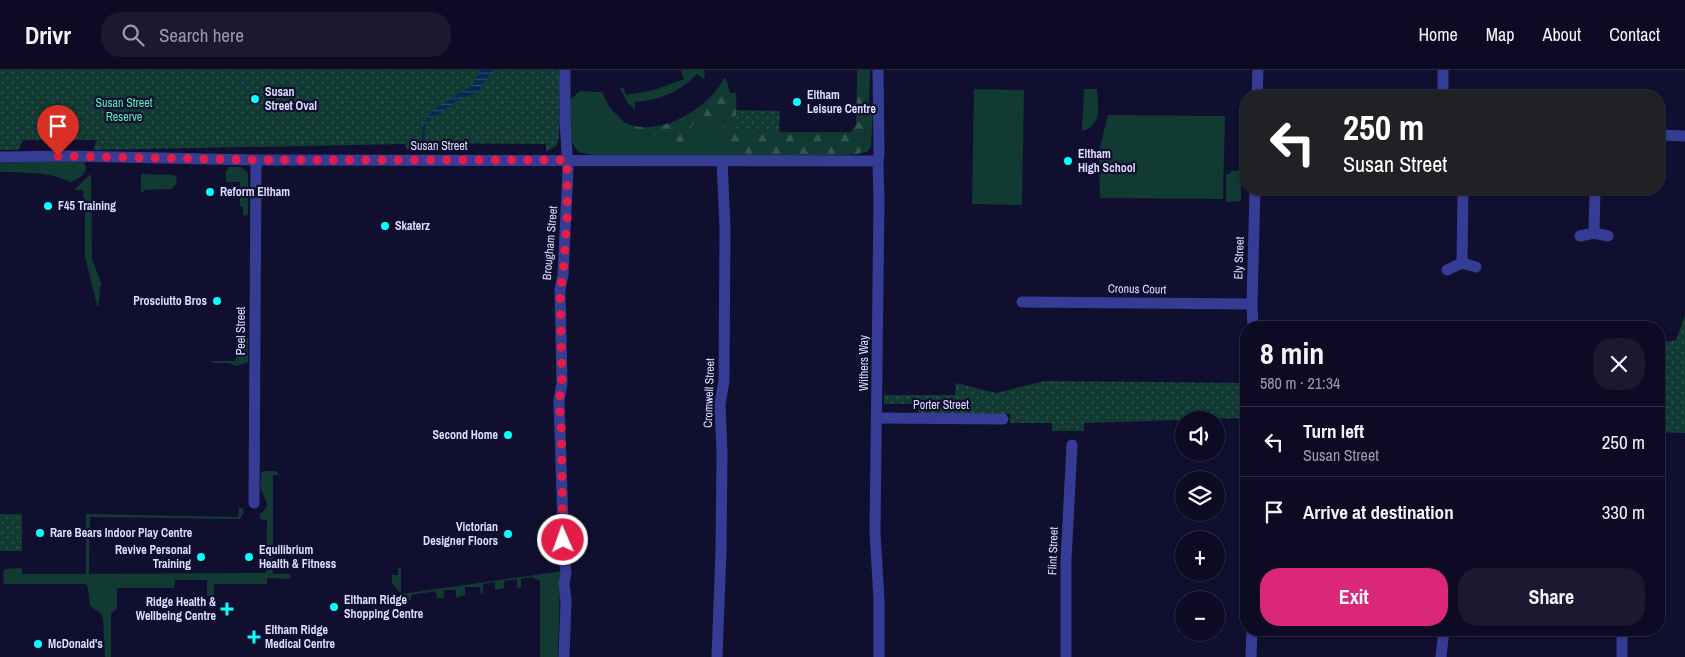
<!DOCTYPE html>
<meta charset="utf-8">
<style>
body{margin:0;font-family:"Archivo Narrow",sans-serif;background:#1b1930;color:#f1f3f6;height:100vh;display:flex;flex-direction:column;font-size:19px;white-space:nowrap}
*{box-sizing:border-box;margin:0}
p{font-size:16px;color:#9a9ba6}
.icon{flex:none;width:28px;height:28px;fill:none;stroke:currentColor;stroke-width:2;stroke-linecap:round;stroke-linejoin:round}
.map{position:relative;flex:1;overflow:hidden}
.panel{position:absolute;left:1240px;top:251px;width:425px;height:315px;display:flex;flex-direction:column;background:#0d0b23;border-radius:20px;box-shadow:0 1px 4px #0004,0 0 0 1px #2d2b41}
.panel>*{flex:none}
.hud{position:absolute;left:1240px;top:20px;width:425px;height:105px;border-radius:20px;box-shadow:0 1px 4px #0004,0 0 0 1px #2d2b41;background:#202124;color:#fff;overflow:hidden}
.fabs{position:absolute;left:1175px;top:341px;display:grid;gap:10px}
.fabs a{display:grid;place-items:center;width:50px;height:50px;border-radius:50%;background:#0d0b23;box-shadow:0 1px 4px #0004,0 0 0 1px #2d2b41;font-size:25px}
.pin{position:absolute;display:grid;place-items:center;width:42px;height:42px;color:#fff;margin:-51px -21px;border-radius:50% 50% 50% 0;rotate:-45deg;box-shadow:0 0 5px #0007}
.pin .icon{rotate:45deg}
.me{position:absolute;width:55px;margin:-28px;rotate:358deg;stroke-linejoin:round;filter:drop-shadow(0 0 4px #0008)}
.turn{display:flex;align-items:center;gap:18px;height:105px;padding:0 20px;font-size:22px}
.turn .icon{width:65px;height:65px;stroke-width:2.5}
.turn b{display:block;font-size:35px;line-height:42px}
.round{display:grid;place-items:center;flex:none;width:52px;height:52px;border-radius:20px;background:#1b1930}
.headline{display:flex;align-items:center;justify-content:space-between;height:85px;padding:0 20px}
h1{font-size:30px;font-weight:700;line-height:38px}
.button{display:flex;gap:10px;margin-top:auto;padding:10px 20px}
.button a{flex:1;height:58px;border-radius:20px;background:#db2777;color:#fff;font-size:20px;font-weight:700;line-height:58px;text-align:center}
.button a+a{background:#1b1930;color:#f1f3f6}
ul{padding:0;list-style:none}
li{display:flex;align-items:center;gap:15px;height:70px;padding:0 20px;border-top:1px solid #2d2b41}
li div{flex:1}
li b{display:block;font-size:19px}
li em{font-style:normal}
header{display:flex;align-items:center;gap:30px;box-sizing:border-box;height:70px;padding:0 25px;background:#0d0b23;border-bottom:1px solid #2d2b41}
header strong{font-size:24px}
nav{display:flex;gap:28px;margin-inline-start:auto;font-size:18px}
.search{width:350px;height:45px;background:#1b1930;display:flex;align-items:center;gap:12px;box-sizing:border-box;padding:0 18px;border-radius:20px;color:#9a9ba6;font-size:19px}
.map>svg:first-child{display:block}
.green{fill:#113a33}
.forest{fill:url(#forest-firs)}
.park{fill:url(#park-dots)}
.water{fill:url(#water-rules)}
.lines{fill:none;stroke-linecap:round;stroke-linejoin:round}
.stream{stroke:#052a52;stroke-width:3}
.minor{stroke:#353c93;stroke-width:11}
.route{stroke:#e11d48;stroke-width:9;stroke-dasharray:0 16.2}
.poi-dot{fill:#09fffb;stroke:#110f2f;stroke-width:2}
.labels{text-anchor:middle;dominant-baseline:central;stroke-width:4.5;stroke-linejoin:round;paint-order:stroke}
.poi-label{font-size:12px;font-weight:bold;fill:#ddf;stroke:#110f2f;text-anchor:start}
.park-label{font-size:12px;fill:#5aeeb7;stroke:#110f2f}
.street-label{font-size:12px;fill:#ddf;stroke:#110f2f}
</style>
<header>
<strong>Drivr</strong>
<div class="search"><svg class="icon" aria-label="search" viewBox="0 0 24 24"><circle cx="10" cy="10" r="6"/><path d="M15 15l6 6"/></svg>Search here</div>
<nav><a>Home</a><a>Map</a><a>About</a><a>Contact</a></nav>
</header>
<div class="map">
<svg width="1685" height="587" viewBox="0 0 1685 587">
<defs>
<pattern id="forest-firs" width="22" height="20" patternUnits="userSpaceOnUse" patternTransform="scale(1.25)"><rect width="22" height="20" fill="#113a33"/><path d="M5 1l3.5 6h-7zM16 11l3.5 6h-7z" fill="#335652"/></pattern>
<pattern id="park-dots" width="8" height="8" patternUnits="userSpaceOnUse" patternTransform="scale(1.25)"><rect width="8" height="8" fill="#113a33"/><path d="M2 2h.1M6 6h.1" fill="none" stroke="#335652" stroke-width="1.8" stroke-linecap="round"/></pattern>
<pattern id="water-rules" width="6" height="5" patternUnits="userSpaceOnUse" patternTransform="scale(1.25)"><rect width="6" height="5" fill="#052a52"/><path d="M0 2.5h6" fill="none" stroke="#29486c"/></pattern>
</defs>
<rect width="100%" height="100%" fill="#110f2f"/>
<!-- green -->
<g class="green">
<path d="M683,0H704L705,6L703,9L697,4C680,22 660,30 635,32V39L627,32L620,18L623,17L626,25L654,20L684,9L681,1Z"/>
<polygon points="857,0 870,0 869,36 873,37 871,77 867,82 859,84 862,80 863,67 866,58 864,44 867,29 857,17"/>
<polygon points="974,19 1024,20 1022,135 972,134"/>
<path d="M1084,19H1097C1098,36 1103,55 1082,61Z"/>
<path d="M580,21L602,22L610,38L624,52L625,56C650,70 663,66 690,63L691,58L694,53L721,43L723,46L724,61L732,86L594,85C590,84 585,84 581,83C567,76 569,42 571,29Z"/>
<polygon points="1108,45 1225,46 1223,129 1100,128 1099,81"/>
<path d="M28,92H84C90,103 79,109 70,112C48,101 24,103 0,102V93Z"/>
<polygon points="229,97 241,97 248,103 248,145 243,146 243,137 240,136 240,112 226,112 226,101"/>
<polygon points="1241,100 1241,131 1226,132 1226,104 1230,104 1231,101"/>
<polygon points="91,104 92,189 102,215 100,216 99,235 97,235 85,187 85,128 83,128 83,120 74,120"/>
<polygon points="141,104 173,105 177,107 176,114 172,119 144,120 143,122 141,122"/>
<polygon points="236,266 245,266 248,268 248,292 236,296 229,293 213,293 211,291 236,291"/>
<path d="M265,401H276L280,405H273V504H290V509L267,508V514H214V526H207V510H175L174,518H117V538L111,544V587H105L103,548L100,543L90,536L88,518L86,514H4L3,502L5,499L22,498V504H86V444L238,447L239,438H242L244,442L240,449L90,447L89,504L266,503L267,450L260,449V444C273,434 264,430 261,419C260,414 261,408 261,403Z"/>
<polygon points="398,497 401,498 401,524 563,501 560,514 558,587 540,587 540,511 532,507 521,509 521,517 517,518 517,509 504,511 504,518 495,520 495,512 483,514 483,523 481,524 480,517 465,517 465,525 456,528 456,520 444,520 444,528 437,528 436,521 411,525 411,530 409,530 409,532 401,533 401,524 392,513 392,505 398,505"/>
</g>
<!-- forest -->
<path class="forest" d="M724,8L726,9L730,23H736L737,62H851L856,55L857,17H862L864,19L867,27L864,44L866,58L863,67L862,80L859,84L844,85L732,86L724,61L723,46L721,43L694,53L691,58L690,72L678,78L663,76L652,65L634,63L625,56L624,52C657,70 710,38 724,8Z"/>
<!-- park -->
<g class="park">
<polygon points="0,0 560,0 559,68 556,76 546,82 546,74 430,73 427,78 407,79 405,74 93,80 97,70 23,70 18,80 0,80"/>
<polygon points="736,40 780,41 779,62 736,62"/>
<polygon points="1685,246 1685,363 1659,362 1659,273 1676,270"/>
<polygon points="1044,311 1245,313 1244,348 1084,353 1084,361 1052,361 1052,353 1010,353 1010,344 918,344 918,334 884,334 884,325 955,325 956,313 996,323"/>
<rect x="0" y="444" width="22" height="37"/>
</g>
<!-- water -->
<path class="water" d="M481,0H493L479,20L472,25L457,31L430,50L423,60C426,35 454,31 470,16C475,12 477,5 481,0Z"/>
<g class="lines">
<!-- stream -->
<polyline class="stream" points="423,71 424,58"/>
<!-- minor -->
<g class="minor">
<path d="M878,0L879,85C877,91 879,120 879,130L875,462L879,530V587"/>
<polyline points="1257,26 1258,0"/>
<polyline points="1443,26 1443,0"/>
<polyline points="1659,65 1685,66"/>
<polyline points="0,87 69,86 256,90 874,91 877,90"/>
<polyline points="1594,163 1595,119"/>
<polyline points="1580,166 1594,163 1608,166"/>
<polyline points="1462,193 1463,119"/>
<polyline points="1447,200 1462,193 1476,197"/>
<polyline points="1022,232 1252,234"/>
<polyline points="1253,258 1252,234 1255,119"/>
<polyline points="878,348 1003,349"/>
<polyline points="254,433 256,90"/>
<polyline points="564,587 566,531 564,513 566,503 564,486 559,331 562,313 560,219 563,205 568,100 565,51 565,0"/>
<polyline points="717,587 721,481 722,383 720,334 724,311 725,158 722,91"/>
<polyline points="1066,587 1066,490 1072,375"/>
<polyline points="1251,587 1252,560"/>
<polyline points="1441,587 1444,560"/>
<polyline points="1622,587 1622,560"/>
</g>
</g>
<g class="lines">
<!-- route -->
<polyline class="route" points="58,86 256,90 567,90 567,149 563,205 560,222 562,312 559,331 561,351 563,470"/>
</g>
<!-- markers -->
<g class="poi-dot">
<circle cx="255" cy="29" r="5"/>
<circle cx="797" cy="32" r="5"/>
<circle cx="1068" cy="91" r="5"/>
<circle cx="210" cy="122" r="5"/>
<circle cx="48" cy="136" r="5"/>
<circle cx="385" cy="156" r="5"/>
<circle cx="217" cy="231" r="5"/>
<circle cx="508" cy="365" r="5"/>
<circle cx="40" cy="463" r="5"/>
<circle cx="508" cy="464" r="5"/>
<circle cx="201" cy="487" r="5"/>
<circle cx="249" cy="487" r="5"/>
<circle cx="334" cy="537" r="5"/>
<path d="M224.5 531.5h5v5h5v5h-5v5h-5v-5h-5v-5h5z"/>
<path d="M251.5 559.5h5v5h5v5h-5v5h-5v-5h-5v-5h5z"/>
<circle cx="38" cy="574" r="5"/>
</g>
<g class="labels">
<!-- poi labels -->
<g class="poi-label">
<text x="265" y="22">Susan<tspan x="265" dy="14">Street Oval</tspan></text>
<text x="807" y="25">Eltham<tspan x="807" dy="14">Leisure Centre</tspan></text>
<text x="1078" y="84">Eltham<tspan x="1078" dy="14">High School</tspan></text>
<text x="220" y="122">Reform Eltham</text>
<text x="58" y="136">F45 Training</text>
<text x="395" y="156">Skaterz</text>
<text x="207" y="231" text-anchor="end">Prosciutto Bros</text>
<text x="498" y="365" text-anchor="end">Second Home</text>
<text x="498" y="457" text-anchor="end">Victorian<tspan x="498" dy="14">Designer Floors</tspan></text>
<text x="50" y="463">Rare Bears Indoor Play Centre</text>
<text x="191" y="480" text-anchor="end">Revive Personal<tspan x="191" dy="14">Training</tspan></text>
<text x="259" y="480">Equilibrium<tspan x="259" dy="14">Health &amp; Fitness</tspan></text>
<text x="344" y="530">Eltham Ridge<tspan x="344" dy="14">Shopping Centre</tspan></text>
<text x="216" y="532" text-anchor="end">Ridge Health &amp;<tspan x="216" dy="14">Wellbeing Centre</tspan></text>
<text x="265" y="560">Eltham Ridge<tspan x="265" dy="14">Medical Centre</tspan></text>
<text x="48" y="574">McDonald's</text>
</g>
<!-- park labels -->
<g class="park-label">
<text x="124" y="33">Susan Street<tspan x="124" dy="14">Reserve</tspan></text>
</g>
<!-- street labels -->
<g class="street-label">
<text x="439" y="76">Susan Street</text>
<text transform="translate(550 173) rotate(-85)">Brougham Street</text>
<text transform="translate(1239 188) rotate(-88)">Ely Street</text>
<text transform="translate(1137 219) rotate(1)">Cronus Court</text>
<text transform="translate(241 261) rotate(-90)">Peel Street</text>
<text transform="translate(864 293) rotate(-90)">Withers Way</text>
<text transform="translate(709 323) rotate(-88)">Cromwell Street</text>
<text x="941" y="335">Porter Street</text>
<text transform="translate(1053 481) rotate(-88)">Flint Street</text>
</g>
</g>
</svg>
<div class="fabs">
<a><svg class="icon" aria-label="sound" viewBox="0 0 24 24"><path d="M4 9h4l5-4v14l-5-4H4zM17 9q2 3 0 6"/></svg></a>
<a><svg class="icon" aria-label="layers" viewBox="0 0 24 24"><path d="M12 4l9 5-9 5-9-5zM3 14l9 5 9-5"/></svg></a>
<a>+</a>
<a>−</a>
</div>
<div class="pin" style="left:58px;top:86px;background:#d93025"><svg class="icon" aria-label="arrive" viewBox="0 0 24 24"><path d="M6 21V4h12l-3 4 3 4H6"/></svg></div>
<svg class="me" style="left:563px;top:470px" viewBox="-20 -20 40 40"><circle r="17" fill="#e11d48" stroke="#fff" stroke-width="3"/><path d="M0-11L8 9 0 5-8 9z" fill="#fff"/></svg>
<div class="hud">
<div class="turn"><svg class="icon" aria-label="left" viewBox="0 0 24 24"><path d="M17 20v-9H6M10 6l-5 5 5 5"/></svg><div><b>250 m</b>Susan Street</div></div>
</div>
<section class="panel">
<div class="headline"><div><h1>8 min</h1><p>580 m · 21:34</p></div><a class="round"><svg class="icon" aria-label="close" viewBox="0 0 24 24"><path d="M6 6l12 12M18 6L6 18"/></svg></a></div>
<ul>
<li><svg class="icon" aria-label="left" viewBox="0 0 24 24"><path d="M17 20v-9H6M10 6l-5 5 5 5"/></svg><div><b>Turn left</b><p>Susan Street</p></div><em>250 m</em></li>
<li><svg class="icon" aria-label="arrive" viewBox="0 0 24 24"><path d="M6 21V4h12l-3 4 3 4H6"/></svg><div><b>Arrive at destination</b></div><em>330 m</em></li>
</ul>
<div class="button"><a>Exit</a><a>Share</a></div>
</section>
</div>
